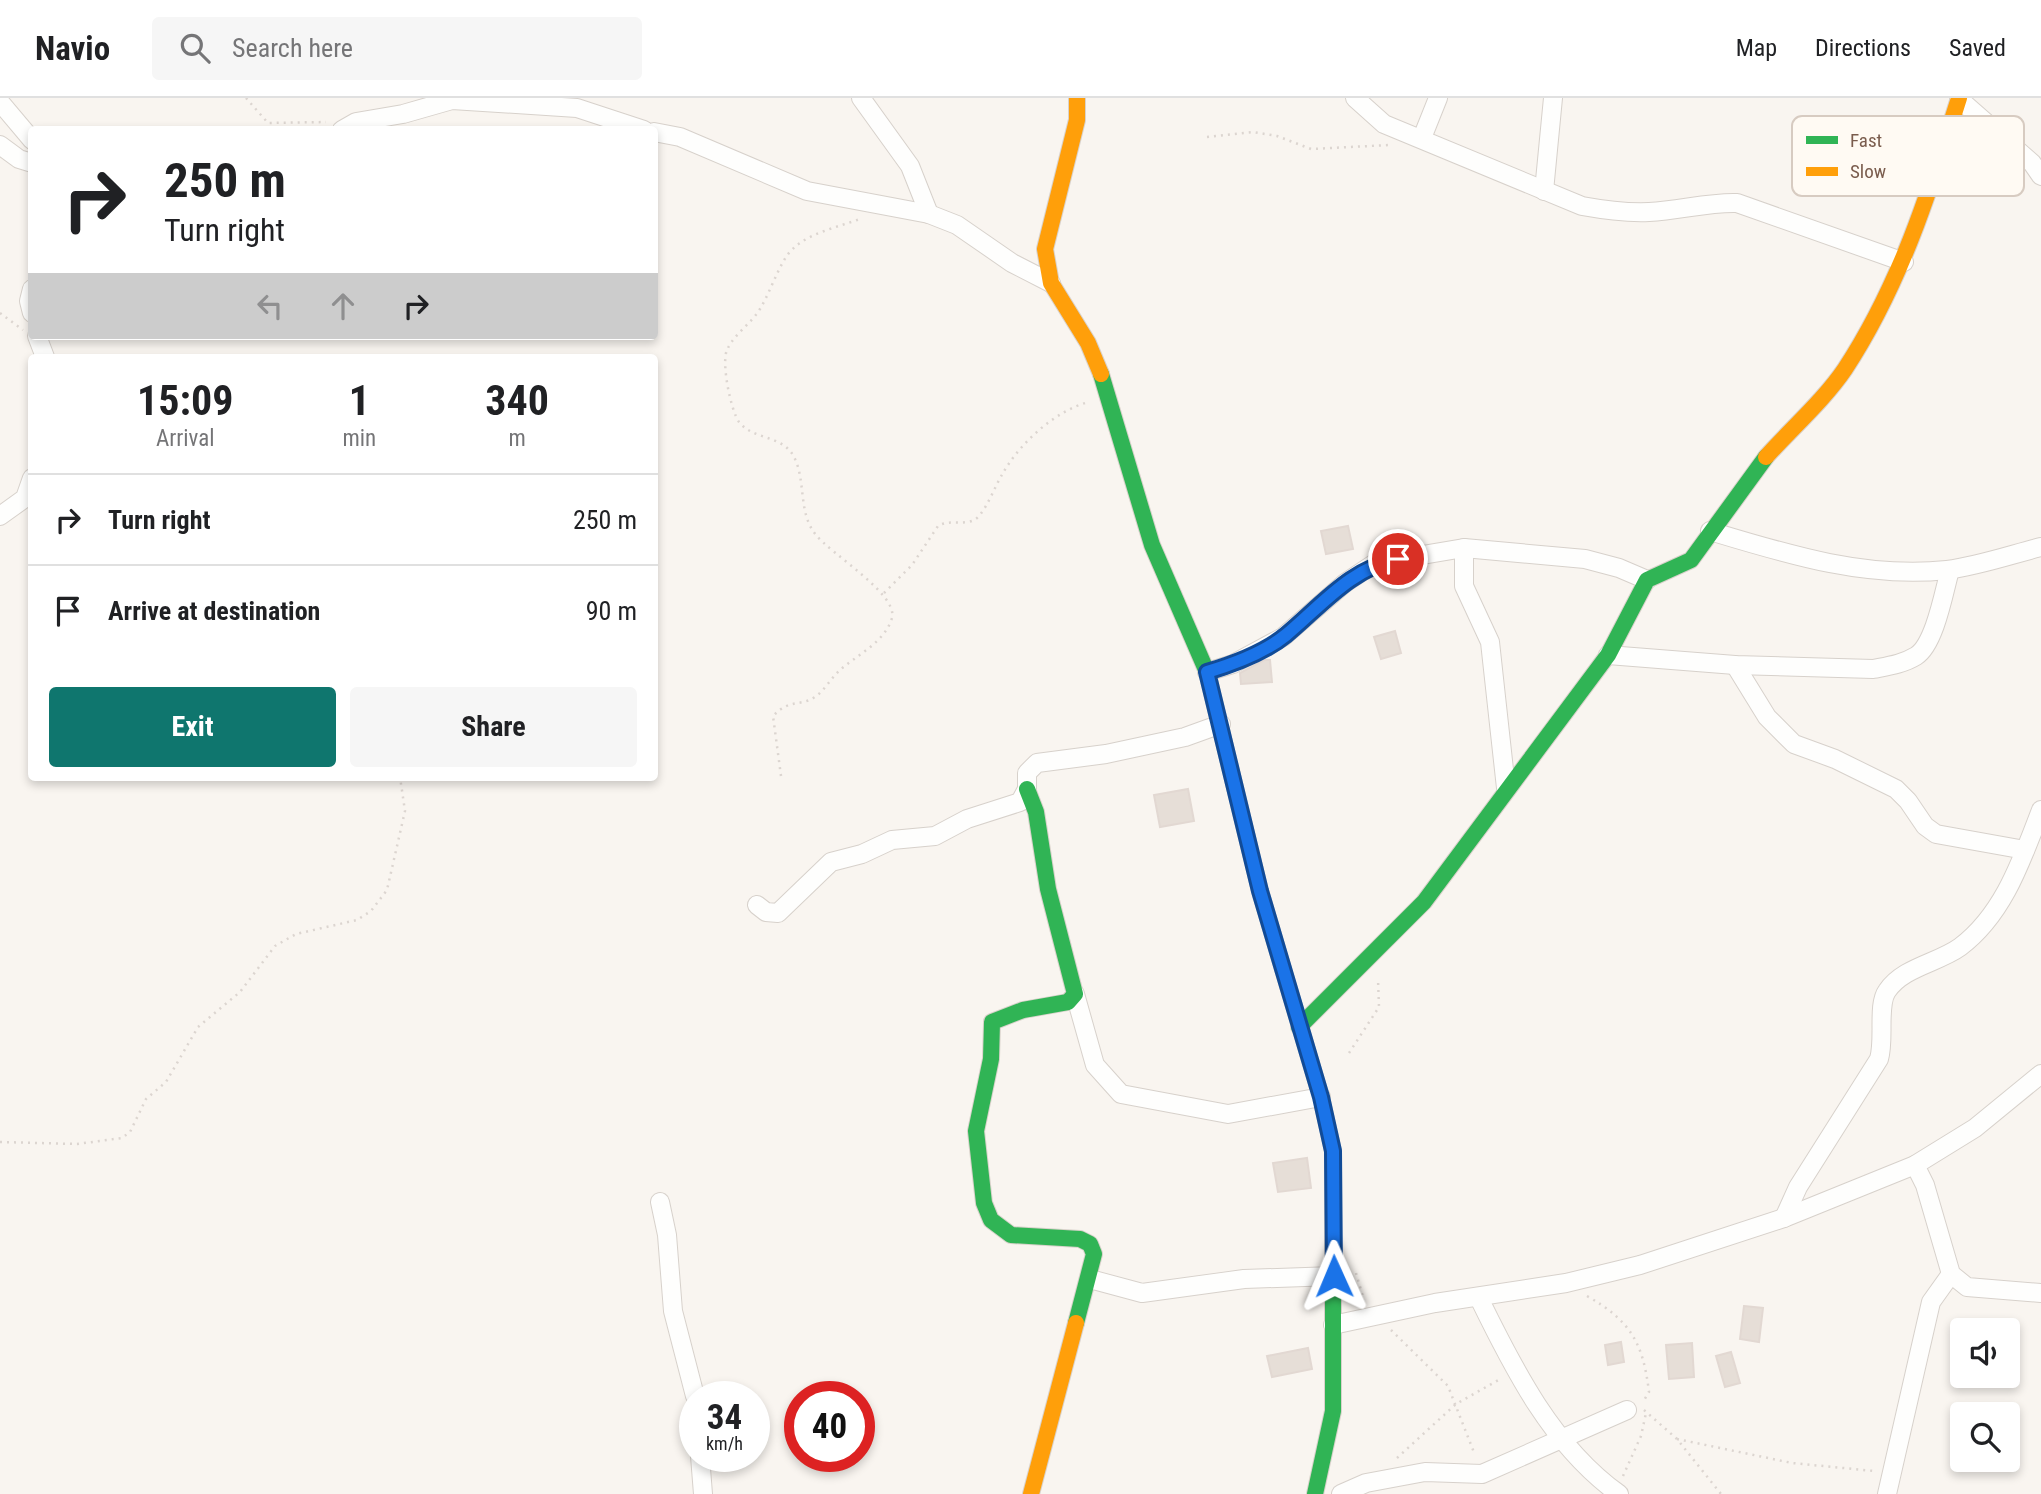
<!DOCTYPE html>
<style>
body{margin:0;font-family:"Roboto Condensed",sans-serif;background:#f6f6f6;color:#202124;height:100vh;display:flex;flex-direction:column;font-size:26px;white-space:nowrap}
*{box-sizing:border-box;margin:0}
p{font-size:23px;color:#757577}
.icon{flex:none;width:38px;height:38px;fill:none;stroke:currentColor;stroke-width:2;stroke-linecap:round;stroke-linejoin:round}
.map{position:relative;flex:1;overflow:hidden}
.details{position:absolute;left:28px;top:256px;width:630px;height:427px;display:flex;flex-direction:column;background:#fff;border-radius:7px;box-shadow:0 4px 10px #0003}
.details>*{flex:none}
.top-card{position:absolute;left:28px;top:28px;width:630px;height:214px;border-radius:7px;box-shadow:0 4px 10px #0003;background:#fff;color:#202124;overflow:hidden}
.controls{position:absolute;left:1950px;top:1220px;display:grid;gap:14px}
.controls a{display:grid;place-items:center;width:70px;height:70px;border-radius:7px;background:#fff;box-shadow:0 4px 10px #0003;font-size:35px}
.speed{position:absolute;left:679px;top:1283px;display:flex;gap:14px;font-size:35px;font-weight:700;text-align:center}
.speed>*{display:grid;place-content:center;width:91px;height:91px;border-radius:50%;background:#fff;box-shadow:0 4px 10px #0003;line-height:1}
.speed small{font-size:18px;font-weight:400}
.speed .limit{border:10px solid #d22;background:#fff;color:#111}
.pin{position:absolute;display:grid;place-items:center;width:60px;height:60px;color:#fff;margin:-30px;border:4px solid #fff;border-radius:50%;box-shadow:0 2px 7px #0007}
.me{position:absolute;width:77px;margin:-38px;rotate:359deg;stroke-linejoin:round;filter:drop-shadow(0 0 5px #0008)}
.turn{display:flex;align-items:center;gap:24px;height:147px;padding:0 21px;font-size:32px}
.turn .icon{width:91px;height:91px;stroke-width:2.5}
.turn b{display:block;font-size:49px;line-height:60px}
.lanes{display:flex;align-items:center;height:66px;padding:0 21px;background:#0003;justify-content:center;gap:35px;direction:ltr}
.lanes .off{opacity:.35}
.eta{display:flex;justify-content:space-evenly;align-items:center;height:119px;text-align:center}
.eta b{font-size:42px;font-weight:700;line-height:49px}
.action{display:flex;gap:14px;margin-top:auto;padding:14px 21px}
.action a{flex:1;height:80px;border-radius:7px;background:#0f766e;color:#fff;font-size:28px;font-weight:700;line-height:80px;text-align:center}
.action a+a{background:#f6f6f6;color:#202124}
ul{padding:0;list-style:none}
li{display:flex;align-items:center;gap:21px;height:91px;padding:0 21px;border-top:2px solid #e0e0e0}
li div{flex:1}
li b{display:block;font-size:26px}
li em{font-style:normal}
header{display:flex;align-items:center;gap:42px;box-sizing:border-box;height:98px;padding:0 35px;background:#fff;border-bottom:2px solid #e0e0e0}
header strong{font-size:33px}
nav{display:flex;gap:38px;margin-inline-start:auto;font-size:24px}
.search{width:490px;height:63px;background:#f6f6f6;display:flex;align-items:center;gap:18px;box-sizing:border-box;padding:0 24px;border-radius:7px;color:#757577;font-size:26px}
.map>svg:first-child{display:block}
.building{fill:#e6ded7;stroke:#e2d8d2;stroke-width:2}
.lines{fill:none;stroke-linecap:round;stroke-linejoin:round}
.street-casing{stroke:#d7d1cb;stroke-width:20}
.fast-casing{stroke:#d9d2cb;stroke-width:18}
.slow-casing{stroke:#d9d2cb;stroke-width:18}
.path{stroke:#dcd5d0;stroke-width:2.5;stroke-dasharray:2 5;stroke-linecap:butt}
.street{stroke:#fefefd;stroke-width:18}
.fast{stroke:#30b455;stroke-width:16}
.slow{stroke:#ff9f0a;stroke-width:16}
.route-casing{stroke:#114b97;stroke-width:18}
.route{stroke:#1a73e8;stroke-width:12}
.key{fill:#fffaf3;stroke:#d7cbc1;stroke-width:2}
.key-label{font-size:19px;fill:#7a5c4d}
</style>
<header>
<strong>Navio</strong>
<div class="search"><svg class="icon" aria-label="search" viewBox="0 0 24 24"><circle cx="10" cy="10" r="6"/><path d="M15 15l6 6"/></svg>Search here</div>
<nav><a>Map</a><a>Directions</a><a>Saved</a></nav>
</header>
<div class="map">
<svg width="2041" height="1396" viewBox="0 0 2041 1396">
<rect width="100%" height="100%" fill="#f9f5f0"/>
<!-- building -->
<g class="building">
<polygon points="1348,428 1353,451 1326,456 1321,433"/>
<polygon points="1395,533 1401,555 1381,561 1374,539"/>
<polygon points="1264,562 1270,562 1272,584 1241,586 1240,575"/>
<polygon points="1188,691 1194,723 1160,729 1154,697"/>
<polygon points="1307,1060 1311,1090 1278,1094 1273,1065"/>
<polygon points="1744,1208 1763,1210 1759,1244 1740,1241"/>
<polygon points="1621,1244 1624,1264 1608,1267 1605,1247"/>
<polygon points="1692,1245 1694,1279 1669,1281 1666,1247"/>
<polygon points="1308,1250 1312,1271 1272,1279 1267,1258"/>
<polygon points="1731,1254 1740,1285 1725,1289 1716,1258"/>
</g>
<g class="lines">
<defs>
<g id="street">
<polyline points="861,0 910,68 929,116"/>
<path d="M1355,0L1384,26L1582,108C1604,112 1626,115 1649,114C1679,113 1707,104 1737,105L1904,164"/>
<polyline points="1959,1 2032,65 2041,78"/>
<polyline points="0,4 32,42"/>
<polyline points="342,32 356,24 403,16 452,2 577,10 644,32"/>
<polyline points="654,34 680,39 807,93 929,116 957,127 1012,165 1051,185"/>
<polyline points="1422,40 1438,0"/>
<polyline points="0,47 19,61 32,65"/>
<polyline points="1544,93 1553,0"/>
<polyline points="32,191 29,203 32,215"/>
<polyline points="37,238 45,259"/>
<polyline points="0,418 25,400 32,380"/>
<path d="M1710,433C1786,456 1866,481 1947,472C1978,468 2010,457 2041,449"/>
<polyline points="1464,450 1464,488 1490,544 1506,690"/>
<path d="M1608,557L1735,567L1873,571C1888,568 1903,566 1916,558C1935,546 1944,493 1950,472"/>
<polyline points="1735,567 1767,619 1794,646 1835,661 1896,691 1908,703 1925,728 1936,736 2025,752"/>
<polyline points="1207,574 1233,566 1283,539 1345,485 1375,465 1464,450 1585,461 1619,470 1647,482"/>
<polyline points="757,807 766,814 778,815 831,764 862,756 892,742 935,738 967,721 1020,704 1027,691 1027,675 1037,665 1106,656 1185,639 1221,626"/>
<polyline points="1075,896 1095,967 1121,996 1228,1016 1321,999"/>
<polyline points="1915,1067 1925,1087 1951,1176 1967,1189 2041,1195"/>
<polyline points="660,1104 667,1137 673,1213 695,1298"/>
<path d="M1784,1120L1798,1089L1879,961C1885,941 1877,907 1887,893C1903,869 1938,865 1960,849C2004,816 2022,761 2041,712"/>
<polyline points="1090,1181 1142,1195 1244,1181 1334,1178"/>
<path d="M1479,1200C1514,1272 1553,1349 1619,1396"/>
<polyline points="1333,1227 1435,1205 1566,1185 1640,1167 1784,1120 1915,1067 1975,1030 2041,976"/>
<polyline points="700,1358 703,1396"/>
<polyline points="1341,1396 1366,1385 1425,1374 1482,1376 1627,1312"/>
<polyline points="1887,1396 1931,1204 1951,1176"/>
</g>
<g id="fast">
<polyline points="1101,276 1152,447 1207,574 1260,793 1283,871"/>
<polyline points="1027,691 1036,714 1048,791 1075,896 1068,904 1023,912 992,924 991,961 976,1033 984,1105 991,1122 1011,1137 1080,1141 1090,1146 1094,1156 1076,1225"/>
<polyline points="1299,929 1424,804 1608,557 1647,482 1691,462 1766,359"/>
<polyline points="1315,1396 1333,1313 1333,1189"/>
</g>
<g id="slow">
<polyline points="1077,0 1077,22 1045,151 1051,185 1088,245 1101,276"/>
<path d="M1766,359C1792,330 1824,302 1845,271C1900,187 1929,95 1959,0"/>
<polyline points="1283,871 1321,999 1333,1053 1333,1189"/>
<polyline points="1031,1396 1076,1225"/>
</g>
</defs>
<!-- street casing -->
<use href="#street" class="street-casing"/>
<!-- fast casing -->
<use href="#fast" class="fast-casing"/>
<!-- slow casing -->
<use href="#slow" class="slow-casing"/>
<!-- path -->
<g class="path">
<polyline points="246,0 268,25 326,24"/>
<polyline points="1207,39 1253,34 1277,38 1311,51 1389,47"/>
<polyline points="0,215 23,232"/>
<path d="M884,495L912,467L938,428C950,420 969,430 979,418C989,406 995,388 1003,375C1020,345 1056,312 1089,304"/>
<path d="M781,678L773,618C790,600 800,609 815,599C825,592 831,580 840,572C857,557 885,544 892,520C898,496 831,456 816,437C798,415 806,385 795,361C784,336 754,343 739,324C731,313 721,265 727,252C734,236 751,226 760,211C770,194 776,175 786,159C801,136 836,130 860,121"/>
<polyline points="1349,955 1379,909 1378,881"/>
<polyline points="0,1044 77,1046 122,1040 130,1034 146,1001 166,984 198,929 240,894 275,848 296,836 357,822 371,813 387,792 405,713 400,679"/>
<polyline points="1356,1175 1364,1202"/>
<path d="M1587,1198C1631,1223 1643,1245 1649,1294L1643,1304"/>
<polyline points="1391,1232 1448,1288 1475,1357"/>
<polyline points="1644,1312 1677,1341 1721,1396"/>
<polyline points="1677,1341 1792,1365 1874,1373"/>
<polyline points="1397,1360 1456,1306 1502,1280"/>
<polyline points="1623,1378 1641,1338 1646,1315"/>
</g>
<!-- street -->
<use href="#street" class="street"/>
<!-- fast -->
<use href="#fast" class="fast"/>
<!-- slow -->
<use href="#slow" class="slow"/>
</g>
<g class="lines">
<defs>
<path id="route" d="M1334,1178L1333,1053L1321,999L1260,793L1207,574C1234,566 1264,555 1286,537C1321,508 1351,470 1398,461"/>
</defs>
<!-- route casing -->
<use href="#route" class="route-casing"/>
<!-- route -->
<use href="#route" class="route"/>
</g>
<!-- legend -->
<rect x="1792" y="18" width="232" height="80" rx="10" class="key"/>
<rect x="1806" y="38" width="32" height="8" fill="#30b455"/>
<rect x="1806" y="69" width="32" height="9" fill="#ff9f0a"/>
<g class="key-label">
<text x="1850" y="49">Fast</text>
<text x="1850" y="80">Slow</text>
</g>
</svg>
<div class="controls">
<a><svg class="icon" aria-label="sound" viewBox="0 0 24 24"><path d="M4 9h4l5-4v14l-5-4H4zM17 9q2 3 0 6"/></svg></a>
<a><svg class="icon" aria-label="search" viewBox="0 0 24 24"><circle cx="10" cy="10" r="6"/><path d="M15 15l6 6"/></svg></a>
</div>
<div class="speed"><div>34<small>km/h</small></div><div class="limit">40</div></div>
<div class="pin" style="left:1398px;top:461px;background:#d93025"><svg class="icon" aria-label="arrive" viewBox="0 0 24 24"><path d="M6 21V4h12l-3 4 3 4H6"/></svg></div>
<svg class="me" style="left:1334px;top:1178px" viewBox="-20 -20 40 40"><path d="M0-17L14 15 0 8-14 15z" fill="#1a73e8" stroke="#fff" stroke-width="4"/></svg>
<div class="top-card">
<div class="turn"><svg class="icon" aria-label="right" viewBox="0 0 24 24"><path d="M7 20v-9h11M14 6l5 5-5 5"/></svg><div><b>250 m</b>Turn right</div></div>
<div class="lanes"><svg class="icon off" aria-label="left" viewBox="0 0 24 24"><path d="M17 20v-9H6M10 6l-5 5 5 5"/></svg><svg class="icon off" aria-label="ahead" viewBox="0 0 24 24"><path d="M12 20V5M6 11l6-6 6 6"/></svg><svg class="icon" aria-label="right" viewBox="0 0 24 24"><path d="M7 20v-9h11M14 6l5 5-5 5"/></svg></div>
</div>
<section class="details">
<div class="eta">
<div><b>15:09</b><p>Arrival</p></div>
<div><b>1</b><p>min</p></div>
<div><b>340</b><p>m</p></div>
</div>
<ul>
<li><svg class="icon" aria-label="right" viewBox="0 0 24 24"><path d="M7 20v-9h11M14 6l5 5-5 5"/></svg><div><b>Turn right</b></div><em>250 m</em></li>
<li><svg class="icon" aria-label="arrive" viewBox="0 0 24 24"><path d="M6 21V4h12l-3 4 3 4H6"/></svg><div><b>Arrive at destination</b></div><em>90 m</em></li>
</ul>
<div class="action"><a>Exit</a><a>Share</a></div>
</section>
</div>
